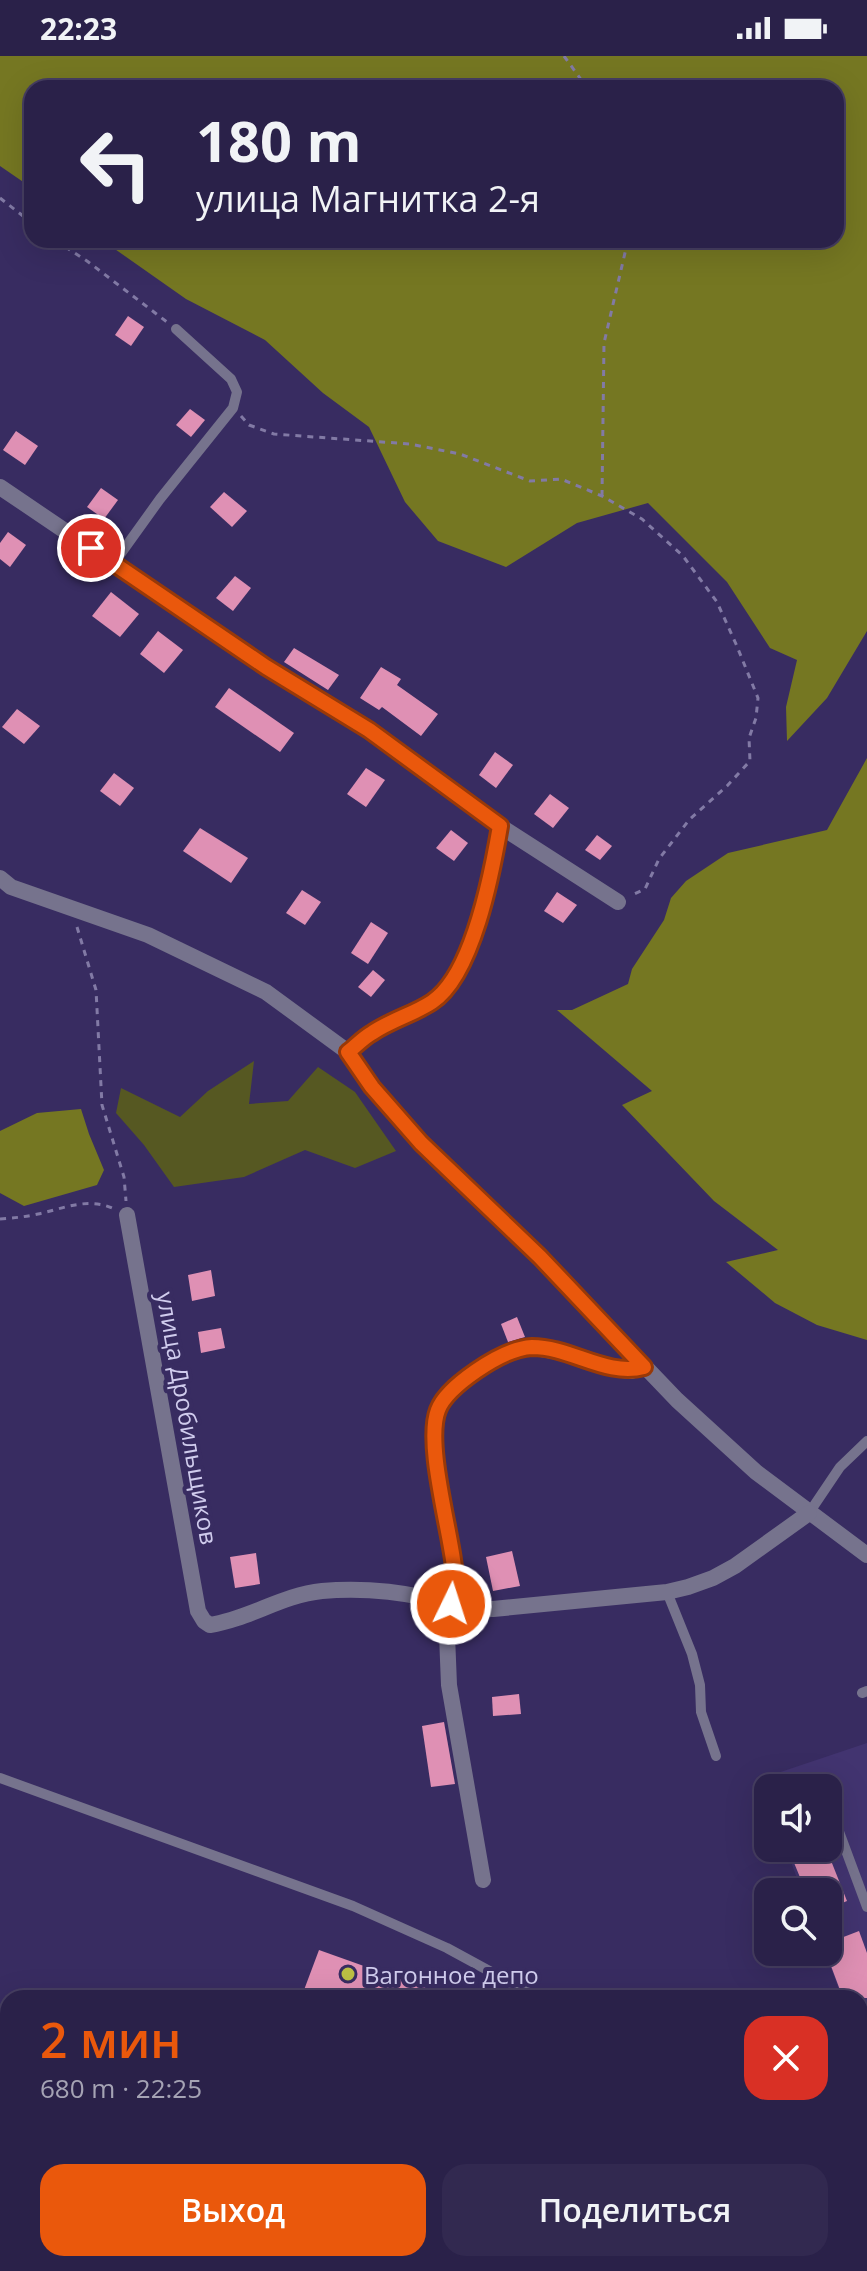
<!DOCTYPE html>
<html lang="ru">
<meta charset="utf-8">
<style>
body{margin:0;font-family:"Open Sans",sans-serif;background:#322950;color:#f1f3f6;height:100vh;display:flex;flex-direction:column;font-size:30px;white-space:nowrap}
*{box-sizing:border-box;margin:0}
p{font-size:26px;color:#a5a3b4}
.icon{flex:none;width:44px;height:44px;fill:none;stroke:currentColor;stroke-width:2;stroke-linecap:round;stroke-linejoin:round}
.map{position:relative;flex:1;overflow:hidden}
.sheet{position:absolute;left:0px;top:1934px;width:868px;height:282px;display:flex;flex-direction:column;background:#2a2149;border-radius:24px 24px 0 0;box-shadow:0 8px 32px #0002,0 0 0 2px #463e61}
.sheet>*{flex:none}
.top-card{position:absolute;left:24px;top:24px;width:820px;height:168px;border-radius:24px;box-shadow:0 8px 32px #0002,0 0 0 2px #463e61;background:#2a2149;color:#f1f3f6;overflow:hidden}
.buttons{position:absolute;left:754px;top:1718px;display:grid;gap:16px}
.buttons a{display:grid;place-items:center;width:88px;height:88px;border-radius:16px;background:#2a2149;box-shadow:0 8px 32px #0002,0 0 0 2px #463e61;font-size:40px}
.pin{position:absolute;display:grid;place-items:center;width:68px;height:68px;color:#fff;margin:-34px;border:4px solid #fff;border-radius:50%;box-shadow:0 2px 8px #0007}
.me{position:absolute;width:88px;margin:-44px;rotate:4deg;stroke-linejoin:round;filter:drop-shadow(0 0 6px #0008)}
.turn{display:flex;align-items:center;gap:28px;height:168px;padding:0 40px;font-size:36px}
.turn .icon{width:104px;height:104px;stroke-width:2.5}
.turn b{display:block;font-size:56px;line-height:68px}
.round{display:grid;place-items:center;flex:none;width:84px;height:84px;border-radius:24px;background:#322950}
.headline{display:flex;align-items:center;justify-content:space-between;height:136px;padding:0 40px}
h1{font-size:48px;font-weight:600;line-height:60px;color:#ea580c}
.cta{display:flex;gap:16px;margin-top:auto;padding:16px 40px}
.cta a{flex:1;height:92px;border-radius:24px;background:#ea580c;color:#fff;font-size:32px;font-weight:600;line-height:92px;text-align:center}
.cta a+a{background:#322950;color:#f1f3f6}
.status{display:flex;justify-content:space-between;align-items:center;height:56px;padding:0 40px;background:#2a2149;direction:ltr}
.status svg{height:22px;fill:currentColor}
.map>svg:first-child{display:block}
.built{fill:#423470}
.green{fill:#565822}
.forest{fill:#757722}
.building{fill:#df90b4}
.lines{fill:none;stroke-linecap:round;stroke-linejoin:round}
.path{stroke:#827aa5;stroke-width:3;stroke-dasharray:6 6;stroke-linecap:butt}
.lane{stroke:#76738d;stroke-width:10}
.street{stroke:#76738d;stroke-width:16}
.rail{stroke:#aca6cc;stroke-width:5;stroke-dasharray:16 8;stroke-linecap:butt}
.route-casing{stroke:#983908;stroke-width:20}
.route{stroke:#ea580c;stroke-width:14}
.poi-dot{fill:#bcbf44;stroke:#382c61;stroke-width:3}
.labels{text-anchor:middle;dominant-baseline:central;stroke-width:8;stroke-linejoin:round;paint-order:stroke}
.street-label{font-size:24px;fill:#d0cced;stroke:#382c61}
.poi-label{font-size:24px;fill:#d0cced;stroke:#382c61;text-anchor:start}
</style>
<div class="status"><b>22:23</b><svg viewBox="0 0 49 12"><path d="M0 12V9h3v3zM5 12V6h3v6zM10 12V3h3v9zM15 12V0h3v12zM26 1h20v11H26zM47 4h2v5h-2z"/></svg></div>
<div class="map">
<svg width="867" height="2215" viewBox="0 0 867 2215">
<rect width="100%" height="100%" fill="#382c61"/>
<!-- built -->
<polygon class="built" points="867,1687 867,2008 860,1989 860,1942 842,1942 825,1896 828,1896 828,1836 802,1836 786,1792 828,1792 828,1732 768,1732 768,1745 760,1723"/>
<!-- green -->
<polygon class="green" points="254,1005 249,1048 288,1045 318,1011 355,1036 396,1095 355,1112 305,1094 244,1121 174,1131 144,1089 116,1057 121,1032 180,1061 208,1035"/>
<!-- forest -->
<g class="forest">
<polygon points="0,0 867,0 867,575 827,642 787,685 786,651 797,604 770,592 727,526 648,447 577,467 506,511 438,485 405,446 369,371 323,337 265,284 186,243 102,184 836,184 836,32 32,32 32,132 0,110"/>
<polygon points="867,702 867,1284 817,1269 775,1247 726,1206 778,1194 714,1145 622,1049 652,1035 557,954 572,954 628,928 632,913 664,864 671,842 686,825 728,797 827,774"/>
<polygon points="81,1053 89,1078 104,1114 97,1129 24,1150 0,1137 0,1075 37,1057"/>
</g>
<!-- building -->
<g class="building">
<polygon points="128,260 144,271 131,290 115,279"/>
<polygon points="190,353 205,364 191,381 176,369"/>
<polygon points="16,375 38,390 25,409 3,394"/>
<polygon points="101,432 118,444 104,463 87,451"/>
<polygon points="224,436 247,455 232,471 210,451"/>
<polygon points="8,476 26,489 10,511 0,503 0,487"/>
<polygon points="235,520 251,532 233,555 216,542"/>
<polygon points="111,536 139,558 120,581 92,560"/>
<polygon points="158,575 183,594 164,617 140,598"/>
<polygon points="294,592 339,619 328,634 284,606"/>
<polygon points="381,611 401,623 397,629 438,658 421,680 382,651 379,654 360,642"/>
<polygon points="229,632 294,677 280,696 215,651"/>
<polygon points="17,653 40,670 24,688 2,671"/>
<polygon points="495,696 513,709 496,732 479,719"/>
<polygon points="366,712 385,724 366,751 347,738"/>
<polygon points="114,717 134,732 120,750 100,735"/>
<polygon points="550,738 569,752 553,772 534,758"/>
<polygon points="200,772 248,802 231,827 183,795"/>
<polygon points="451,774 468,787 454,805 436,792"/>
<polygon points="597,779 612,790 600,804 585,794"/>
<polygon points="302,834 321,846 305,869 286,857"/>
<polygon points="557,836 577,849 563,867 544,855"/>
<polygon points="371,866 388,877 368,908 351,897"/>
<polygon points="373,914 385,924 371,941 358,931"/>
<polygon points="211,1214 215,1240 192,1245 188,1219"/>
<polygon points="517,1261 525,1281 508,1286 501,1268"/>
<polygon points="221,1272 225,1292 201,1297 198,1276"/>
<polygon points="512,1495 520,1530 493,1535 486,1501"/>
<polygon points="256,1497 260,1528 235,1532 230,1501"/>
<polygon points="519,1638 521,1658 493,1660 492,1641"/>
<polygon points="444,1666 455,1728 431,1731 422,1670"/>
<polygon points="788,1792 826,1792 847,1845 828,1853 828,1836 806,1836"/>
<polygon points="859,1875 867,1897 867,1942 843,1942 828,1902 828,1887"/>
<polygon points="319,1894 448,1940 448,1942 301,1942"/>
</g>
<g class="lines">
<!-- path -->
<g class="path">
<polyline points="564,0 587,32"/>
<polyline points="0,142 32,167"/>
<polyline points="55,184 87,205 167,266"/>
<polyline points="241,360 249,369 274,378 410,388 460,398 530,425 561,423 602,440 642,463 683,500 717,546 736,588 758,642 756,662 749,682 750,705 727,730 689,764 659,803 645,833 632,839"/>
<polyline points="602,440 604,287 628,184"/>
<polyline points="77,871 96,934 102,1049 124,1121 126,1145"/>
<path d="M0,1163C13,1162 25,1161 38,1158C62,1153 87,1141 112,1152"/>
</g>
<!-- lane -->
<g class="lane">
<polyline points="114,507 160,443 233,352 237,336 231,323 176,273"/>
<polyline points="809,1457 840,1411 867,1385"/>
<polyline points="667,1536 692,1598 700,1629 701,1656 716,1700"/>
<polyline points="862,1637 867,1635"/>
<polyline points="0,1722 353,1850 447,1892 539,1942"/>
<polyline points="828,1746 867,1851"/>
<polyline points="860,2194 861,2215"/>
</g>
<!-- street -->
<g class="street">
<polyline points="0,431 266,611 369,674 500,770 618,846"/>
<polyline points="0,822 11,831 148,879 266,936 348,996 372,1031 421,1087 540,1201 677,1344 756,1416 867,1499"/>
<path d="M348,996C356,990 363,982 372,977C391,964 414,958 432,946C474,918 492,817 500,770"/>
<path d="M127,1159L198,1555L204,1565L210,1569C249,1563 282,1539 322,1535C356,1532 394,1535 427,1542C451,1547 467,1553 493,1553L667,1536L688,1531L713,1522L735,1510L809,1457"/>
<polyline points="483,1824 449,1629 447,1579 455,1516 435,1397 435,1372 438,1353 453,1334 490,1305 509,1297 530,1291 571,1298 622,1314 631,1315 644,1311"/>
</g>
<!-- rail -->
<g class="rail">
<polyline points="0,1965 8,1967"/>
<polyline points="0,2160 8,2164"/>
<polyline points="111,2208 128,2215"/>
</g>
</g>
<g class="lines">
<defs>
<path id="route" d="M91,492L266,611L369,674L500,770C492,817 473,919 432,946C414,958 391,964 372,977C363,982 356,990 348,996L372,1031L421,1087L540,1201L644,1311C606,1321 571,1291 532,1291C512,1292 492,1304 476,1315C463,1324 444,1338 438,1354C425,1387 450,1473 454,1511C455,1523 452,1536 451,1548"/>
</defs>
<!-- route casing -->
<use href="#route" class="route-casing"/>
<!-- route -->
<use href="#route" class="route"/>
</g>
<!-- markers -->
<circle class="poi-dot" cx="348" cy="1918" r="8"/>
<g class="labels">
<!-- street labels -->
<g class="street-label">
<text transform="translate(188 1362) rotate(80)">улица Дробильщиков</text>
</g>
<!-- poi labels -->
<g class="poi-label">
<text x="364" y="1918">Вагонное депо</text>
</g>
</g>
</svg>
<div class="buttons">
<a><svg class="icon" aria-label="sound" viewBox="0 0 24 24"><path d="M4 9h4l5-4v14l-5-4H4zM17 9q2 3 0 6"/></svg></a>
<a><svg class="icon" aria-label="search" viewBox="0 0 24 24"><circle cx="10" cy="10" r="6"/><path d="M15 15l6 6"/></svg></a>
</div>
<div class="pin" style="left:91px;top:492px;background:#d93025"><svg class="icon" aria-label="arrive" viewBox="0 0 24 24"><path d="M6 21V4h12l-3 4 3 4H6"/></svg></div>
<svg class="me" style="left:451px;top:1548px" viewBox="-20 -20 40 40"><circle r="17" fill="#ea580c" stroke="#fff" stroke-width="3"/><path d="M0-11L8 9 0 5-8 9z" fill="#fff"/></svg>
<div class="top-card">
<div class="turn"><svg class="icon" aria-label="left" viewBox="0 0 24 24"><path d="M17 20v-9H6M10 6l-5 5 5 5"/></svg><div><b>180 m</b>улица Магнитка 2-я</div></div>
</div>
<section class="sheet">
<div class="headline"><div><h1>2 мин</h1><p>680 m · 22:25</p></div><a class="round" style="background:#d93025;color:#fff"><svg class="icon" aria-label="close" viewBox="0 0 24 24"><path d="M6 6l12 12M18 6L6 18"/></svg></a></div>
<div class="cta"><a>Выход</a><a>Поделиться</a></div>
</section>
</div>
